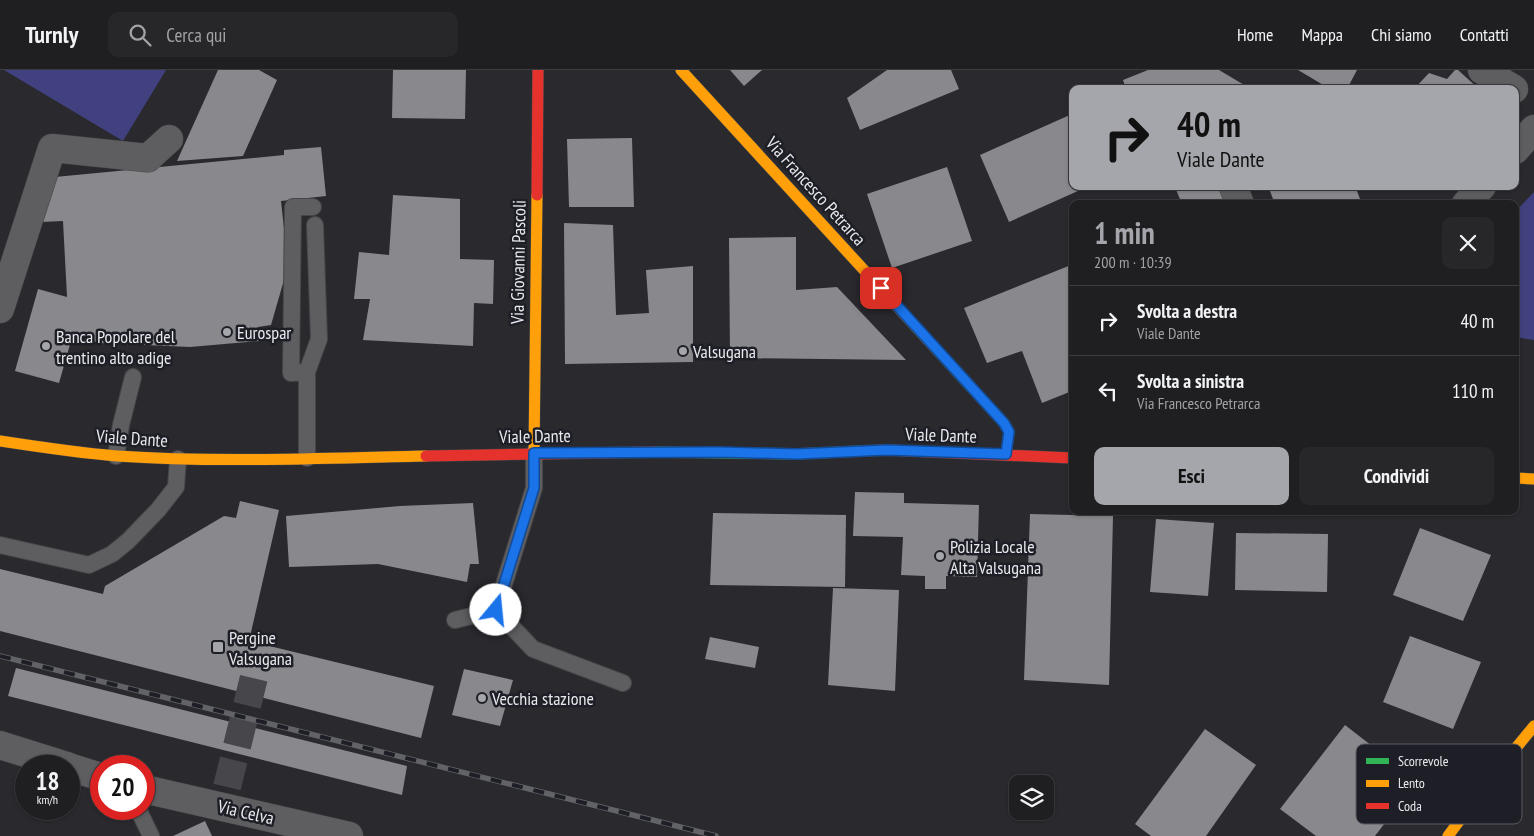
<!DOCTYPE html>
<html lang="it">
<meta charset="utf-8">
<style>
body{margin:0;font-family:"PT Sans Narrow",sans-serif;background:#27272a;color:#f1f3f6;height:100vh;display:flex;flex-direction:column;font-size:19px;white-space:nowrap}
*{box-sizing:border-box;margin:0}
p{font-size:16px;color:#a1a2a5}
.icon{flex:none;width:28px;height:28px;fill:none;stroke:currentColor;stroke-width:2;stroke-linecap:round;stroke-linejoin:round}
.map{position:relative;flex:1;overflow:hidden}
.details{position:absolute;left:1069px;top:130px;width:450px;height:315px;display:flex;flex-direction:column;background:#1f1f22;border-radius:10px;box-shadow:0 1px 4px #0004,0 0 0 1px #3c3d40}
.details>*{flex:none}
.hud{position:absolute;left:1069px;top:15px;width:450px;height:105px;border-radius:10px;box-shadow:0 1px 4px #0004,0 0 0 1px #3c3d40;background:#a5a6ab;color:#111;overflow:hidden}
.tools{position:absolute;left:1009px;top:705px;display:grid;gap:10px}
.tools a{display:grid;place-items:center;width:45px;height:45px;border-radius:10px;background:#1f1f22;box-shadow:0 1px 4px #0004,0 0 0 1px #3c3d40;font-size:25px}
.speed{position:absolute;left:15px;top:685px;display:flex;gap:10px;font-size:25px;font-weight:700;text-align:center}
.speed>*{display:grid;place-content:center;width:65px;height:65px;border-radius:50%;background:#1f1f22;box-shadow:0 1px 4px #0004,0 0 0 1px #3c3d40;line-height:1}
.speed small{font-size:12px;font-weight:400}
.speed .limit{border:8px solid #d22;background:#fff;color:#111}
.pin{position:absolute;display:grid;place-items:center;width:42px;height:42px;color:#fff;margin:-21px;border-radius:10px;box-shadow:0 2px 8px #0006}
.me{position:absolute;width:55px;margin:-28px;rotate:17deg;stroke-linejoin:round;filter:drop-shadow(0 0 4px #0008)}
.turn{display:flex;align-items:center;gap:18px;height:105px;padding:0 25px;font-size:22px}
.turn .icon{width:65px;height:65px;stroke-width:2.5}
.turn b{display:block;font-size:35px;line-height:42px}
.round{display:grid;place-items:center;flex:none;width:52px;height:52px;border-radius:10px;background:#27272a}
.summary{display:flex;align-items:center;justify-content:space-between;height:85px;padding:0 25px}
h1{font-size:30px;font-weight:600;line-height:38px;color:#a5a6ab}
.action{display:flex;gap:10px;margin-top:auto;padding:10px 25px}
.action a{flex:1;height:58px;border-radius:10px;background:#a5a6ab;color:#111;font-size:20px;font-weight:600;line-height:58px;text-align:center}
.action a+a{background:#27272a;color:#f1f3f6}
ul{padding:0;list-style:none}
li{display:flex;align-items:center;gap:15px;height:70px;padding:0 25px;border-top:1px solid #3c3d40}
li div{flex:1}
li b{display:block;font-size:19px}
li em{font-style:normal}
header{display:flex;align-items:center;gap:30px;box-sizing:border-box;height:70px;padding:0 25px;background:#1f1f22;border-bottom:1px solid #3c3d40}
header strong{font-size:24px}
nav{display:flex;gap:28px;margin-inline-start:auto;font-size:18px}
.search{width:350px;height:45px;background:#27272a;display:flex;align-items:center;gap:12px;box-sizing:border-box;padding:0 18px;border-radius:10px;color:#a1a2a5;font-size:19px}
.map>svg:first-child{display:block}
.green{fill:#414180}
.building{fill:#89898d}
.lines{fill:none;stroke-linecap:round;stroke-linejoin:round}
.street-tunnel{stroke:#46464b;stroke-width:28;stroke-dasharray:28 14;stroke-linecap:butt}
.lane-casing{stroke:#464649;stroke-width:18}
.street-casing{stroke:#464649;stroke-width:29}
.fast-casing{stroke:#464649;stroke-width:12}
.slow-casing{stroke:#464649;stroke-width:12}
.jam-casing{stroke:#464649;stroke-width:12}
.lane{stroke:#5e5e61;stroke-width:16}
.street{stroke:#5e5e61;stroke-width:28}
.fast{stroke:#30b455;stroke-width:11}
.slow{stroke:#ff9f0a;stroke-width:11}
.jam{stroke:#e5322d;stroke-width:11}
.rail-casing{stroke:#626366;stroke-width:5.5}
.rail{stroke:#1d1e26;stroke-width:4;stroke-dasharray:11;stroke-linecap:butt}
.route-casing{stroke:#114b97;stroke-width:12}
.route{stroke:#1a73e8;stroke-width:9}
.poi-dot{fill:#a5a6ab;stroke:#1d1e26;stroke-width:2}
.labels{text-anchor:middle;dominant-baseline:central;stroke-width:5;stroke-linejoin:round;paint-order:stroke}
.street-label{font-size:18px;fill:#e8e9ef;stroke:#1d1e26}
.poi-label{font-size:18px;fill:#e8e9ef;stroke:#1d1e26;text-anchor:start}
.key{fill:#1d1e26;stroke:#5a5b62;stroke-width:1}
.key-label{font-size:14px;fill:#e8e9ef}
</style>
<header>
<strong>Turnly</strong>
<div class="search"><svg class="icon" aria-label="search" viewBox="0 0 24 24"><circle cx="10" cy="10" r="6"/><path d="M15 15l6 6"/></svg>Cerca qui</div>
<nav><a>Home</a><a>Mappa</a><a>Chi siamo</a><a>Contatti</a></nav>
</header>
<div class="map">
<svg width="1534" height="766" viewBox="0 0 1534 766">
<rect width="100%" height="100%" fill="#29292e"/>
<!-- green -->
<g class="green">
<polygon points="4,0 166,0 123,71"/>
<polygon points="1534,122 1534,270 1515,267 1515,142"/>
</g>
<!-- building -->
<g class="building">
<polygon points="218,0 259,0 277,10 243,86 177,91"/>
<polygon points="393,0 466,0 465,49 392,48"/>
<polygon points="730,0 762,0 744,16"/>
<polygon points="887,0 951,0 959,19 860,60 847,28"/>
<polygon points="1148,0 1219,0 1251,19 1126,19 1123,10"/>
<polygon points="1298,0 1357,0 1347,19 1330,19"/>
<polygon points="1455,0 1458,0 1479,19 1414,19 1429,3 1447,9"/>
<polygon points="1072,44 1072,116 1089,116 1009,152 980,85"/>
<polygon points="632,68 634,137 569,137 567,69"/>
<polygon points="321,77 326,126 281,131 288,196 271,255 258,257 259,271 190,277 99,273 73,264 59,313 15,301 38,219 67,227 63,151 41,152 55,107 284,85 284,80"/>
<polygon points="947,97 972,171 892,198 867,124"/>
<polygon points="1177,116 1226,116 1232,134 1182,134 1175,117"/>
<polygon points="1268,116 1355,116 1362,134 1275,134"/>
<polygon points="393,125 460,129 460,189 494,190 493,234 474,233 473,276 363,270 370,229 354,229 359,182 389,185"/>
<polygon points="564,153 613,155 616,245 649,243 646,200 693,196 693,292 565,294"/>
<polygon points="796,167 796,220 837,217 906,290 730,288 729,168"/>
<polygon points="1071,195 1072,198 1072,321 1042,333 1022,281 987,293 964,238"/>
<polygon points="855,422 904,423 904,433 979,435 977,507 946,506 946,519 925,519 925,506 901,505 903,467 853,466"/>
<polygon points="240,431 279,440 249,571 434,616 421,668 0,561 0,499 103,524 105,516 224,446 236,448"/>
<polygon points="473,433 479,494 470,494 467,512 378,494 289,497 286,446 400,436"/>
<polygon points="713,443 846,445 845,517 710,515"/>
<polygon points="1030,444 1113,446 1109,615 1024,610"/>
<polygon points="1156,449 1214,453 1208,526 1150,522"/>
<polygon points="1420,458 1491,485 1463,551 1393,525"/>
<polygon points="1236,463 1328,464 1327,522 1235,520"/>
<polygon points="833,518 899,520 895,621 828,615"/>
<polygon points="1410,566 1481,592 1453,659 1383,632"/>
<polygon points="710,567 759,577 755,598 705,589"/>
<polygon points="16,598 407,696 402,725 8,626"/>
<polygon points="464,599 513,610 500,656 452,645"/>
<polygon points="1345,655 1417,711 1375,766 1316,766 1280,739"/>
<polygon points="1205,659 1256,695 1206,766 1151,766 1135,754"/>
<polygon points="205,751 212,766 173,766"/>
</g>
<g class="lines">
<!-- street-tunnel -->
<polyline class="street-tunnel" points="227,717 257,595"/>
<defs>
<g id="lane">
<polyline points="307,302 319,269 315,155"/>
<polyline points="116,386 121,355 133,307"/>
<polyline points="307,388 307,302 291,303 293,137 313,137"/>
<polyline points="0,475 89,495 112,484 128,471 158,440 176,417 178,389"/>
<polyline points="496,540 533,579 623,613"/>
<polyline points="455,550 496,540 534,418 534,383"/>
<polyline points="138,739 151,766"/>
</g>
<g id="street">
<polyline points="1482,0 1514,19"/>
<polyline points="1515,80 1534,59"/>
<polyline points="1233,116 1240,134"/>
<polyline points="1466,134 1482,116"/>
<polyline points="0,239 52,78 148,88 169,69"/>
<polyline points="0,675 67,696"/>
<polyline points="69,697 101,707"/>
<polyline points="144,719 349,766"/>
</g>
<g id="fast">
<polyline points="938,281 1004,353 1009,362 1006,384"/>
<polyline points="655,382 797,384 861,381"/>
</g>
<g id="slow">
<polyline points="681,0 938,281"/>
<path d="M0,371C39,377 78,383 117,386C220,393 323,388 426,386"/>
<polyline points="534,383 537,125"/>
<polyline points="1515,408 1534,409"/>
<polyline points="1448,766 1488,712 1534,656"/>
</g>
<g id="jam">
<polyline points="537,125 538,0"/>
<polyline points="861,381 887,380 1072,388"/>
<polyline points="426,386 655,382"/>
</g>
</defs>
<!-- lane casing -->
<use href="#lane" class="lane-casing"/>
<!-- street casing -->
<use href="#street" class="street-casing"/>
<!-- fast casing -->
<use href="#fast" class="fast-casing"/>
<!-- slow casing -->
<use href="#slow" class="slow-casing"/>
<!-- jam casing -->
<use href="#jam" class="jam-casing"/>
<!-- lane -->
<use href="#lane" class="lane"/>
<!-- street -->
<use href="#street" class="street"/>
<!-- fast -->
<use href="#fast" class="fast"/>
<!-- slow -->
<use href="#slow" class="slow"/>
<!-- jam -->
<use href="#jam" class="jam"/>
<defs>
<polyline id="rail" points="0,586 716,766"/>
</defs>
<!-- rail casing -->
<use href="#rail" class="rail-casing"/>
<!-- rail -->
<use href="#rail" class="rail"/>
</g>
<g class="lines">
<defs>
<polyline id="route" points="496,540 534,418 534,383 719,382 796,384 887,380 1006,384 1009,362 1004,353 881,218"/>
</defs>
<!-- route casing -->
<use href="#route" class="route-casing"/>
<!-- route -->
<use href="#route" class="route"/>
</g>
<!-- markers -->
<g class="poi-dot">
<circle cx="227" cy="262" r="5"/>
<circle cx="46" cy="276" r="5"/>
<circle cx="683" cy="281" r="5"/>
<circle cx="940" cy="486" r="5"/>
<rect x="212" y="571" width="12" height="12" rx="2.5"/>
<circle cx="482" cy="628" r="5"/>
</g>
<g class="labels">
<!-- street labels -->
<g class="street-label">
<text transform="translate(816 121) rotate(48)">Via Francesco Petrarca</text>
<text transform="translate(518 192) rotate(-89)">Via Giovanni Pascoli</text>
<text transform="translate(941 365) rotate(2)">Viale Dante</text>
<text transform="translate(535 366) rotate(-1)">Viale Dante</text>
<text transform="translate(132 368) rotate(4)">Viale Dante</text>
<text transform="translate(246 742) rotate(13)">Via Celva</text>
</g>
<!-- poi labels -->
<g class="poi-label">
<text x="237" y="262">Eurospar</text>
<text x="56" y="266">Banca Popolare del<tspan x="56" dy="21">trentino alto adige</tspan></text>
<text x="693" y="281">Valsugana</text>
<text x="950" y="476">Polizia Locale<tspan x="950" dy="21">Alta Valsugana</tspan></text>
<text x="229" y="567">Pergine<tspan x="229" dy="21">Valsugana</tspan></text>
<text x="492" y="628">Vecchia stazione</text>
</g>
</g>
<!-- legend -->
<rect x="1356" y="674" width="166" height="80" rx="8" class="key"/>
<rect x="1366" y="688" width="23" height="6" fill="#30b455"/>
<rect x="1366" y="710" width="23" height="7" fill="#ff9f0a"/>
<rect x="1366" y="733" width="23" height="6" fill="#e5322d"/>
<g class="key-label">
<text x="1398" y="696">Scorrevole</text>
<text x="1398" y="718">Lento</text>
<text x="1398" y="741">Coda</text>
</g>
</svg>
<div class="tools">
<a><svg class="icon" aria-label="layers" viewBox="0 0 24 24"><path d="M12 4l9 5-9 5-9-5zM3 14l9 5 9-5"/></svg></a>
</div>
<div class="speed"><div>18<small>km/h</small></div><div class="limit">20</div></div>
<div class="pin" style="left:881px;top:218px;background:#d93025"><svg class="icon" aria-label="arrive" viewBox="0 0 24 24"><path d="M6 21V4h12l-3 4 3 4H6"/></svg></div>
<svg class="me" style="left:496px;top:540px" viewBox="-20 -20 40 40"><circle r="19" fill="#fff"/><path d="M0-13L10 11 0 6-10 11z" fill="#1a73e8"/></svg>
<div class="hud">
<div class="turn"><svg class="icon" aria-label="right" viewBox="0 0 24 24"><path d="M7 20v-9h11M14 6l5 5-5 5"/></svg><div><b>40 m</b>Viale Dante</div></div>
</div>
<section class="details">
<div class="summary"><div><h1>1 min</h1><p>200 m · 10:39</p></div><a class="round"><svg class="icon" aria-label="close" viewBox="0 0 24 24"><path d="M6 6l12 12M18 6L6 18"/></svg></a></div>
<ul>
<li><svg class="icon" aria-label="right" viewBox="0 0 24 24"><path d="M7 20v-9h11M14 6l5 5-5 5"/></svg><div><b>Svolta a destra</b><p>Viale Dante</p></div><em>40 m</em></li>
<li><svg class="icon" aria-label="left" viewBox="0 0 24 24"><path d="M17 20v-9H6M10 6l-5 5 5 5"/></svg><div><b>Svolta a sinistra</b><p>Via Francesco Petrarca</p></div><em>110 m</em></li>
</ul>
<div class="action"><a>Esci</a><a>Condividi</a></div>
</section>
</div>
